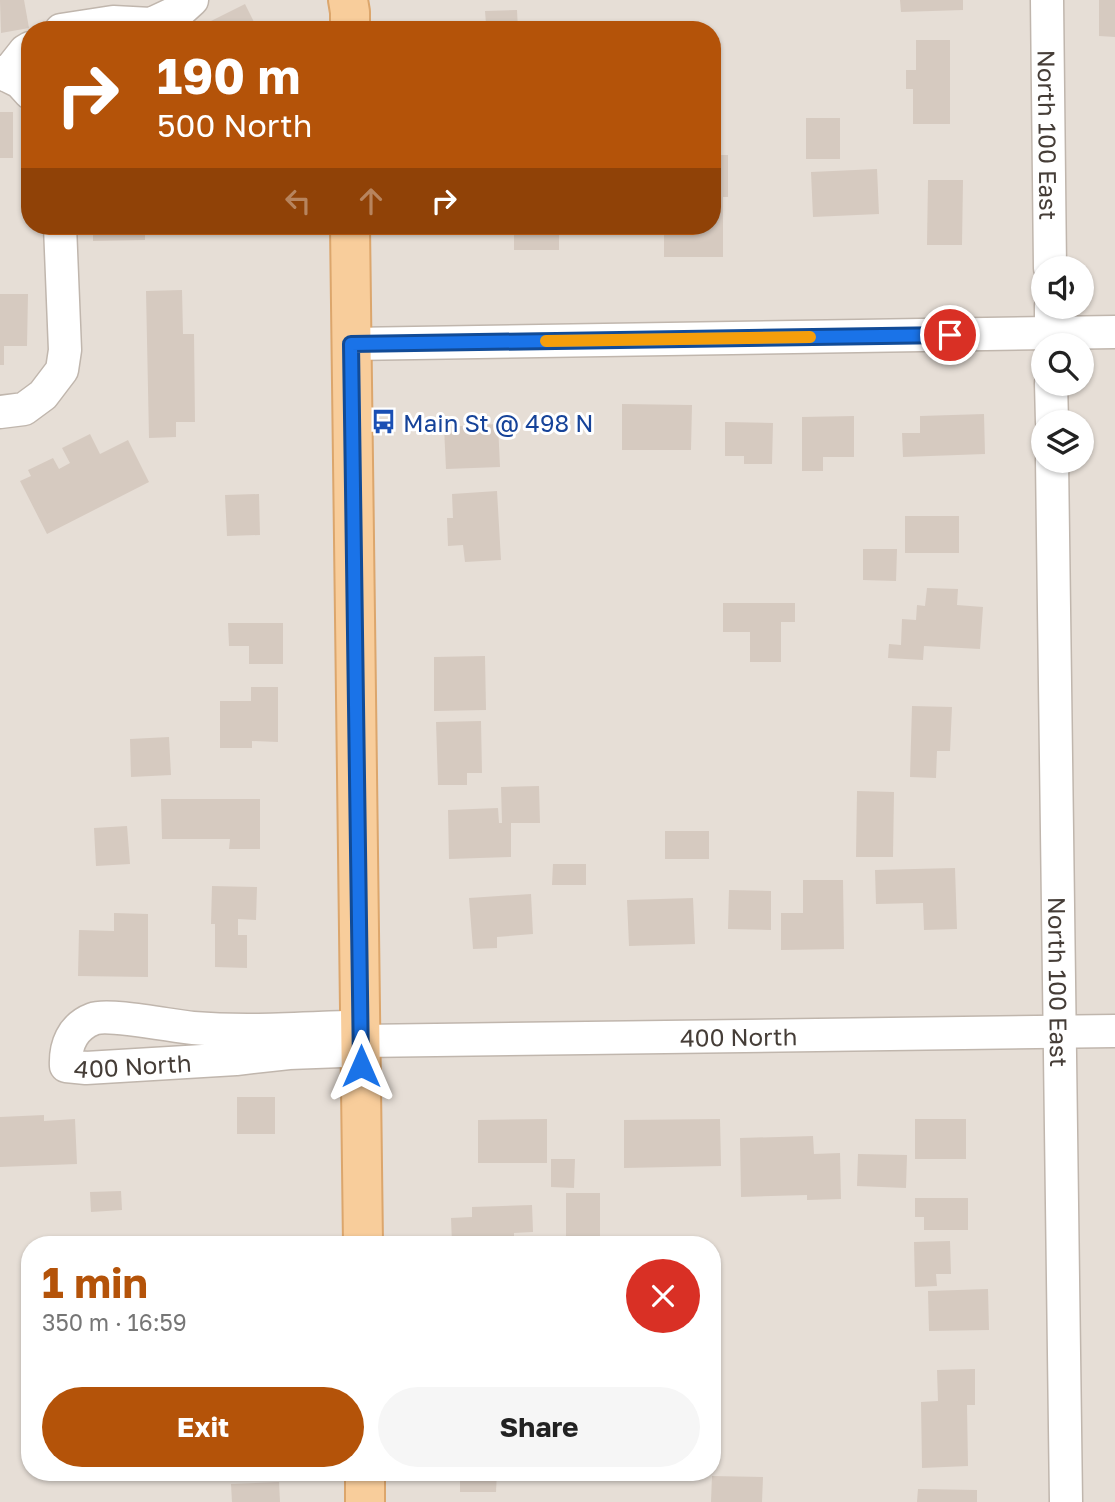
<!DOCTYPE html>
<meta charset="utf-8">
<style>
body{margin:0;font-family:"Golos Text",sans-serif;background:#f6f6f6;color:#222;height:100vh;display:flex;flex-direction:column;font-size:26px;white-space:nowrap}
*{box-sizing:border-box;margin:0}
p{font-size:23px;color:#767676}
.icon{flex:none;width:38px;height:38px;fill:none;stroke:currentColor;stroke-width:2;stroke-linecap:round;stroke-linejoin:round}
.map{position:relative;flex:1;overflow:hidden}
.panel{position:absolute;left:21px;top:1236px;width:700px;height:245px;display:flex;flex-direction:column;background:#fff;border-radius:28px;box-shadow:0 2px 5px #0004}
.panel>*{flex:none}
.top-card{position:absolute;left:21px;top:21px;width:700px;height:214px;border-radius:28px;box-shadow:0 2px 5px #0004;background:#b45309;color:#fff;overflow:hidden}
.buttons{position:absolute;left:1031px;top:256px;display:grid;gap:14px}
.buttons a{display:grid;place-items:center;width:63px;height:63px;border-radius:50%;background:#fff;box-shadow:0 2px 5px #0004;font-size:35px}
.pin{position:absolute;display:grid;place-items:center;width:60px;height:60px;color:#fff;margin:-30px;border:4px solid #fff;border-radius:50%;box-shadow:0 2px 7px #0007}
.me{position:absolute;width:77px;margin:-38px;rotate:0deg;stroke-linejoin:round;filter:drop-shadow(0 0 5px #0008)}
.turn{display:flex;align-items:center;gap:24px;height:147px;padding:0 21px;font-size:32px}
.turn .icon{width:91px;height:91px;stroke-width:2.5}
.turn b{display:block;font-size:49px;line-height:60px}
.lanes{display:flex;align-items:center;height:66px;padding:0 21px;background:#0003;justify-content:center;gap:35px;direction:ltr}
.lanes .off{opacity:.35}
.round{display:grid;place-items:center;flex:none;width:74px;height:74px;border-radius:37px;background:#f6f6f6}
.summary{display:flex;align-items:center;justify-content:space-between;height:119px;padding:0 21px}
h1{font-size:42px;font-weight:700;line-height:52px;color:#b45309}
.cta{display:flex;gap:14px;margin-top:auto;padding:14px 21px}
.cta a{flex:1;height:80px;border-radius:42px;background:#b45309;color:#fff;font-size:28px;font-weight:700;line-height:80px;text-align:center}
.cta a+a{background:#f6f6f6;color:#222}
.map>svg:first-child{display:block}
.residential{fill:#e6ded6;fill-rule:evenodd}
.building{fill:#d6cac0}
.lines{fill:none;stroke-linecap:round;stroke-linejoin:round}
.minor-casing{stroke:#c0b6ad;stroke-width:35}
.major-casing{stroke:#dca66c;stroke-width:42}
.minor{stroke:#fff;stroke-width:32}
.major{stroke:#f8cd9b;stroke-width:38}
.route-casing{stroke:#114b97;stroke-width:18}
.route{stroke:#1a73e8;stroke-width:12}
.slow{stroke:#f59e0b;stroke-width:12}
.labels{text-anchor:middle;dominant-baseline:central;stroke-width:6;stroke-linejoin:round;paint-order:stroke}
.street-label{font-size:24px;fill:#453d37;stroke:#fff}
.transit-label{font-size:24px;fill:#164399;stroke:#fff;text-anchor:start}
</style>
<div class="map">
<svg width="1115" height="1502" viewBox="0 0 1115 1502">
<rect width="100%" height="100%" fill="#f3ede7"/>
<!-- residential -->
<path class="residential" d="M0,0H1115V1502H0ZM30,30H712V226H30ZM1043,268H1082V306H1043ZM1043,345H1082V383H1043ZM1043,422H1082V460H1043ZM30,1244H712V1472H30Z"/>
<!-- building -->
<g class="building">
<polygon points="0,0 24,0 29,28 1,33"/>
<polygon points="900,0 963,0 963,10 901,12"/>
<polygon points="1099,0 1115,0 1115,37 1099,36"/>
<polygon points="245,4 258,30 193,30"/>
<polygon points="517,10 518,30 447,30 447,25 486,24 485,11"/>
<polygon points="916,40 950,40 950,124 913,124 913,89 906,89 906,70 916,70"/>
<rect x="0" y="112" width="13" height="46"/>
<rect x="806" y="118" width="34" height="41"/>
<polygon points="712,155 728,155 728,197 723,197 723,257 664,257 664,226 712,226"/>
<polygon points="877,169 879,214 813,217 811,172"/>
<polygon points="928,180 963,180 962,245 927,245"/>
<polygon points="93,226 145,226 145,240 93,241"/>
<polygon points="225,226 270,226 270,229 225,230"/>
<polygon points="460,226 559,226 559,250 514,250 514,233 460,232"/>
<polygon points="182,290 183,334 194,334 195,422 176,422 176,437 149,438 146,291"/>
<polygon points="0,294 28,294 27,346 4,346 4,365 0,365"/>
<polygon points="622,404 692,405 691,450 622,450"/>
<polygon points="984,414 985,454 903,457 902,433 920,433 920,416"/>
<polygon points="854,416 854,457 823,457 823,471 802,471 802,417"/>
<polygon points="725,422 773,423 772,464 744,464 744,456 725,456"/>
<polygon points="498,424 500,467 446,469 444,427"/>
<polygon points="90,434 100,454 128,440 149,482 47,534 20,481 31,476 28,470 53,458 59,469 70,463 62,448"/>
<polygon points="497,491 501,560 465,562 463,545 448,546 447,518 453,518 452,494"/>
<polygon points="259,494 260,535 227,536 225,495"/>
<rect x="905" y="516" width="54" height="37"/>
<polygon points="863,549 897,549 896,581 863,580"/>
<polygon points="927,588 958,589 957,605 983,607 980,649 924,646 923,660 888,658 889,644 901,645 902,619 916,620 917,605 925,606"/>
<polygon points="723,603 795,603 795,622 781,622 781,662 750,662 750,632 723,632"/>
<polygon points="228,623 283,623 283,664 249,664 249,646 229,646"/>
<polygon points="485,656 486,710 434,711 434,657"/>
<polygon points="251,687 278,687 278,742 252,741 252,748 220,748 220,701 251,701"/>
<polygon points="912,706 952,707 950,751 937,751 936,778 910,777"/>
<polygon points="481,721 482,773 467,773 467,785 438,785 436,722"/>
<polygon points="169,737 171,775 131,777 130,739"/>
<polygon points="539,786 540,823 511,823 511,857 449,859 448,810 498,808 499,823 502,823 501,787"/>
<polygon points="857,791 894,792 893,857 856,857"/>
<polygon points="161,799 260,799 260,849 229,849 230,839 162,839"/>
<polygon points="127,826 130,864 96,866 94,828"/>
<rect x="665" y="831" width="44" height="28"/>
<polygon points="553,864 586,864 586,885 552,885"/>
<polygon points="955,868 957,929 924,930 923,903 876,904 875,870"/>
<polygon points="803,880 843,880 844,949 781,950 781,913 803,913"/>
<polygon points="212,886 257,887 256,920 238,919 238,935 247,935 247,968 215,967 215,924 211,924"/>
<polygon points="729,890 771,891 771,930 728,929"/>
<polygon points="531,894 533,934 497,937 497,948 473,949 469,898"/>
<polygon points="693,898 695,944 629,946 627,900"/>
<polygon points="114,913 148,914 148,977 78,976 79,930 114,931"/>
<rect x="237" y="1097" width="38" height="37"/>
<polygon points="44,1115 44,1121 75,1119 77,1164 0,1167 0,1117"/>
<polygon points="547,1119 547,1163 478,1163 478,1120"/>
<polygon points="720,1119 721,1166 624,1168 624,1120"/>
<rect x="915" y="1119" width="51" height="40"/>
<polygon points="813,1136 814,1154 840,1153 841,1199 807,1200 807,1195 741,1197 740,1138"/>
<polygon points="858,1154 907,1155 906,1188 857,1186"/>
<polygon points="551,1159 575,1159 574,1188 551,1187"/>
<polygon points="121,1191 122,1210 91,1212 90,1192"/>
<rect x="566" y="1193" width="34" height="45"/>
<polygon points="915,1198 968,1198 968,1230 924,1230 924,1217 915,1217"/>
<polygon points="532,1205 533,1232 514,1233 514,1244 452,1244 451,1218 472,1217 472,1207"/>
<polygon points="950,1241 951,1274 936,1274 937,1286 915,1287 914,1242"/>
<polygon points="988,1289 989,1330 929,1331 928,1291"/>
<polygon points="975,1369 975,1405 967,1405 968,1466 922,1468 921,1402 938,1401 937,1370"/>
<polygon points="460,1472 497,1472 496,1492 460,1492"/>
<polygon points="712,1476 763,1477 762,1502 711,1502"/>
<polygon points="279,1482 280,1502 232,1502 231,1484"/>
<polygon points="918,1489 977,1490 977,1502 917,1502"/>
</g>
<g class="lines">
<defs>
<g id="minor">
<path id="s1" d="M1047,0L1050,268"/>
<polyline points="61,30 113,22 151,24 181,10 192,0"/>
<polyline points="0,72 20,82 30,93"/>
<polyline points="6,75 25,51 30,48"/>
<polyline points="1051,306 1051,345"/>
<polyline points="351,344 1115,332"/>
<polyline points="1051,383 1052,422"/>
<polyline points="0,412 24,409 43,395 62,370 65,350 60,226"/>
<path id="s2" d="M1052,460L1066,1502"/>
<path id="s3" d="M361,1041L343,1027C293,1029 243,1032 193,1028C172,1026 108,1013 93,1019C72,1027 65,1046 66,1066L86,1068L236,1059L289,1053L342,1051L361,1041L1115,1031"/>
</g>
<g id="major">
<polyline points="348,0 350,12 350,30"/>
<polyline points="350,226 363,1244"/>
<polyline points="365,1472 365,1502"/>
</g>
</defs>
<!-- minor casing -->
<use href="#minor" class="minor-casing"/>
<!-- major casing -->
<use href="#major" class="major-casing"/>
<!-- minor -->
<use href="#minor" class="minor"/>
<!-- major -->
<use href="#major" class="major"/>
</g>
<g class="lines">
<defs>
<polyline id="route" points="361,1066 351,344 950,335"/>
</defs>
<!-- route casing -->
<use href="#route" class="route-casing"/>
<!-- route -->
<use href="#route" class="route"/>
<!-- slow -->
<polyline class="slow" points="546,341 810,337"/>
</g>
<!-- icons -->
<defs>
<symbol id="bus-bare" viewBox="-9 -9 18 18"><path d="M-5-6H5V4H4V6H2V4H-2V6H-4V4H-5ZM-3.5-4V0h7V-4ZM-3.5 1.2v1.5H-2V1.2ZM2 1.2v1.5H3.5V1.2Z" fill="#1a4fb4" stroke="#fff" stroke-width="2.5" paint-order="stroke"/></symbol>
</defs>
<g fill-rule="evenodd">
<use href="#bus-bare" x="366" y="404" width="35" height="35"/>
</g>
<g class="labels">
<!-- street labels -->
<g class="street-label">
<text stroke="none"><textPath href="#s1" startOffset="135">North 100 East</textPath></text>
<text stroke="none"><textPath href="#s2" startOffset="522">North 100 East</textPath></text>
<text stroke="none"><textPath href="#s3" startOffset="1008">400 North</textPath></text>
<text stroke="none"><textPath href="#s3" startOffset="399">400 North</textPath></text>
</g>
<!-- transit labels -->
<g class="transit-label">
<text x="403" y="422">Main St @ 498 N</text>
</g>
</g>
</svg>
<div class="buttons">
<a><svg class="icon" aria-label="sound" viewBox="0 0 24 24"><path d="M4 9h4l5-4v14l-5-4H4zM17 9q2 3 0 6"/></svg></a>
<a><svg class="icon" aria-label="search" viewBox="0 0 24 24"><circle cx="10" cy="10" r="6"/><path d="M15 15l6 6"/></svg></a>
<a><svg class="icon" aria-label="layers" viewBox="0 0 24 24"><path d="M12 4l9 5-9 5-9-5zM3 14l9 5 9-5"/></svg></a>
</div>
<div class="pin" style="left:950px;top:335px;background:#d93025"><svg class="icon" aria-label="arrive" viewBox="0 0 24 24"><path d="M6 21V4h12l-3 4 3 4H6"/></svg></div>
<svg class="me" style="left:361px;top:1066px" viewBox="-20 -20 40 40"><path d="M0-17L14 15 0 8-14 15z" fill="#1a73e8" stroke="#fff" stroke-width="4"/></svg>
<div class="top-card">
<div class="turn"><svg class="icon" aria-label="right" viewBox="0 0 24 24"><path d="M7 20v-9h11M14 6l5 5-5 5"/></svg><div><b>190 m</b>500 North</div></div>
<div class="lanes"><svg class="icon off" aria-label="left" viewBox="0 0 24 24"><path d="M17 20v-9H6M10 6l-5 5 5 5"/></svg><svg class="icon off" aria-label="ahead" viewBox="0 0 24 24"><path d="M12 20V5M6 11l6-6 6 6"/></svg><svg class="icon" aria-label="right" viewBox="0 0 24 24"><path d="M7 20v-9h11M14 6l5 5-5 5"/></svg></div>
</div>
<section class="panel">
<div class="summary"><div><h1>1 min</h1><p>350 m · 16:59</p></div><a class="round" style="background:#d93025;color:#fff"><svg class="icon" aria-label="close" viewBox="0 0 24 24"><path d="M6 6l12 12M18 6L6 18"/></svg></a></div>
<div class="cta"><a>Exit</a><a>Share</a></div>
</section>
</div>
